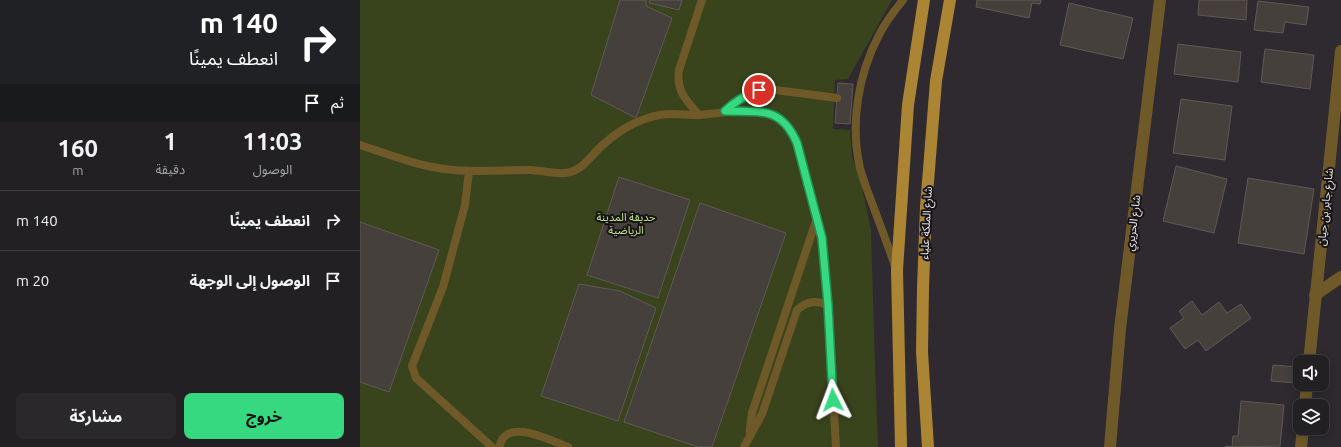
<!DOCTYPE html>
<html lang="ar">
<meta charset="utf-8">
<style>
body{margin:0;font-family:Ubuntu,"Noto Sans Arabic",sans-serif;background:#2a282b;color:#f1f3f6;direction:rtl;height:100vh;display:flex;flex-direction:column;font-size:15px;white-space:nowrap}
*{box-sizing:border-box;margin:0}
p{font-size:13px;color:#a2a3a6}
.icon{flex:none;width:22px;height:22px;fill:none;stroke:currentColor;stroke-width:2;stroke-linecap:round;stroke-linejoin:round}
.map{position:relative;flex:1;overflow:hidden;direction:ltr}
.side{display:flex;flex-direction:column;background:#222023;width:360px}
.side>*{flex:none}
.guide{background:#202124;color:#fff;overflow:hidden}
.fabs{position:absolute;left:933px;top:355px;display:grid;gap:8px}
.fabs a{display:grid;place-items:center;width:36px;height:36px;border-radius:8px;background:#222023;box-shadow:0 2px 10px #0003,0 0 0 1px #3f3e41;font-size:20px}
.pin{position:absolute;display:grid;place-items:center;width:34px;height:34px;color:#fff;margin:-17px;border:2px solid #fff;border-radius:50%;box-shadow:0 1px 4px #0007}
.me{position:absolute;width:44px;margin:-22px;rotate:357deg;stroke-linejoin:round;filter:drop-shadow(0 0 3px #0008)}
.turn{display:flex;align-items:center;gap:14px;height:84px;padding:0 16px;font-size:18px}
.turn .icon{width:52px;height:52px;stroke-width:2.5}
.turn b{display:block;font-size:28px;line-height:34px}
.then{display:flex;align-items:center;height:38px;padding:0 16px;background:#0003;gap:8px;font-size:15px}
.eta{display:flex;justify-content:space-evenly;align-items:center;height:68px;text-align:center}
.eta b{font-size:24px;font-weight:700;line-height:28px}
.primary-button{display:flex;gap:8px;margin-top:auto;padding:8px 16px}
.primary-button a{flex:1;height:46px;border-radius:8px;background:#36d880;color:#111;font-size:16px;font-weight:700;line-height:46px;text-align:center}
.primary-button a+a{background:#2a282b;color:#f1f3f6}
ul{padding:0;list-style:none}
li{display:flex;align-items:center;gap:12px;height:60px;padding:0 16px;border-top:1px solid #3f3e41}
li div{flex:1}
li b{display:block;font-size:15px}
li em{font-style:normal}
main{display:flex;flex:1;min-height:0}
.map>svg:first-child{display:block}
.green{fill:#39441c}
.building{fill:#46403d;stroke:#605956}
.lines{fill:none;stroke-linecap:round;stroke-linejoin:round}
.service{stroke:#705929;stroke-width:8}
.minor{stroke:#705929;stroke-width:12}
.primary{stroke:#ab8534;stroke-width:12}
.route-casing{stroke:#238c53;stroke-width:10}
.route{stroke:#36d880;stroke-width:7}
.labels{text-anchor:middle;dominant-baseline:central;stroke-width:4;stroke-linejoin:round;paint-order:stroke}
.street-label{font-size:11px;fill:#eeebee;stroke:#151316}
.park-label{font-size:11px;fill:#c7e481;stroke:#151316}
</style>
<main>
<div class="map">
<svg width="981" height="447" viewBox="0 0 981 447">
<rect width="100%" height="100%" fill="#2e2a2f"/>
<!-- green -->
<polygon class="green" points="0,0 532,0 488,79 475,80 473,129 490,130 492,157 500,178 511,230 515,367 518,447 0,447"/>
<!-- building -->
<g class="building">
<polygon points="260,0 286,0 286,6 312,18 276,118 231,95"/>
<polygon points="290,0 322,0 319,10 289,3"/>
<polygon points="617,0 681,0 680,4 672,3 669,18 616,7"/>
<polygon points="839,0 887,0 886,20 838,15"/>
<polygon points="898,1 949,7 946,25 925,22 923,33 894,30"/>
<polygon points="709,3 773,18 763,59 700,45"/>
<polygon points="818,44 881,52 878,82 814,74"/>
<polygon points="905,49 954,55 950,89 901,82"/>
<polygon points="478,83 493,84 490,124 475,123"/>
<polygon points="821,99 872,106 865,160 813,153"/>
<polygon points="816,166 867,179 854,233 803,221"/>
<polygon points="259,177 330,200 298,298 227,275"/>
<polygon points="888,178 954,189 944,254 878,243"/>
<polygon points="340,203 426,233 352,447 338,447 264,422"/>
<polygon points="0,222 79,250 29,392 0,382"/>
<polygon points="219,284 260,291 296,308 258,421 181,396"/>
<polygon points="832,301 842,315 859,302 867,313 881,304 891,318 846,351 838,340 825,349 810,328 824,318 819,311"/>
<polygon points="913,365 938,367 936,383 911,381"/>
<polygon points="881,401 924,405 920,446 866,447 866,446 872,447 873,436 878,436"/>
</g>
<g class="lines">
<!-- service -->
<g class="service">
<polyline points="365,111 372,104 385,95 399,90 415,90 477,98"/>
<path d="M339,115C326,100 316,91 319,70L342,0"/>
<path d="M0,145C28,154 55,165 84,169C112,173 141,170 169,170C180,170 194,174 205,173C224,171 231,154 245,143C254,135 264,128 275,123C286,118 298,114 310,114C320,114 330,115 340,115C360,113 393,107 412,115C425,120 432,130 437,143L462,237L468,305L476,447"/>
<polyline points="109,171 105,205 83,287 52,366 56,378 132,447"/>
<path d="M535,266C529,248 522,230 515,211C510,197 504,183 500,168C490,124 498,75 519,35C525,23 534,11 543,0"/>
<polyline points="390,436 390,428 392,413 457,218"/>
<path d="M139,447C140,444 141,441 143,438C156,422 192,441 208,447"/>
<path d="M384,447L402,414L437,310C447,301 456,300 468,305"/>
</g>
<!-- minor -->
<g class="minor">
<polyline points="955,295 981,277"/>
<polyline points="949,362 981,51"/>
<polyline points="945,406 947,384"/>
<polyline points="750,447 760,329 800,0"/>
<polyline points="941,447 943,428"/>
</g>
<!-- primary -->
<g class="primary">
<polyline points="541,447 537,270 548,105 564,0"/>
<polyline points="568,447 562,352 563,288 566,207 576,81 590,0"/>
</g>
</g>
<g class="lines">
<defs>
<path id="route" d="M399,90C386,95 375,101 365,111C400,112 421,106 437,143L462,238L468,305L473,400"/>
</defs>
<!-- route casing -->
<use href="#route" class="route-casing"/>
<!-- route -->
<use href="#route" class="route"/>
</g>
<g class="labels">
<!-- street labels -->
<g class="street-label">
<text transform="translate(965 207) rotate(-84)">شارع جابر بن حيان</text>
<text transform="translate(566 223) rotate(-87)">شارع الملكة علياء</text>
<text transform="translate(773 223) rotate(-83)">شارع الحريري</text>
</g>
<!-- park labels -->
<g class="park-label">
<text x="266" y="217">حديقة المدينة<tspan x="266" dy="13">الرياضية</tspan></text>
</g>
</g>
</svg>
<div class="fabs">
<a><svg class="icon" aria-label="sound" viewBox="0 0 24 24"><path d="M4 9h4l5-4v14l-5-4H4zM17 9q2 3 0 6"/></svg></a>
<a><svg class="icon" aria-label="layers" viewBox="0 0 24 24"><path d="M12 4l9 5-9 5-9-5zM3 14l9 5 9-5"/></svg></a>
</div>
<div class="pin" style="left:399px;top:90px;background:#d93025"><svg class="icon" aria-label="arrive" viewBox="0 0 24 24"><path d="M6 21V4h12l-3 4 3 4H6"/></svg></div>
<svg class="me" style="left:473px;top:400px" viewBox="-20 -20 40 40"><path d="M0-17L14 15 0 8-14 15z" fill="#36d880" stroke="#fff" stroke-width="4"/></svg>
</div>
<section class="side">
<div class="guide">
<div class="turn"><svg class="icon" aria-label="right" viewBox="0 0 24 24"><path d="M7 20v-9h11M14 6l5 5-5 5"/></svg><div><b>140 m</b>انعطف يمينًا</div></div>
<div class="then">ثم<svg class="icon" aria-label="arrive" viewBox="0 0 24 24"><path d="M6 21V4h12l-3 4 3 4H6"/></svg></div>
</div>
<div class="eta">
<div><b>11:03</b><p>الوصول</p></div>
<div><b>1</b><p>دقيقة</p></div>
<div><b>160</b><p>m</p></div>
</div>
<ul>
<li><svg class="icon" aria-label="right" viewBox="0 0 24 24"><path d="M7 20v-9h11M14 6l5 5-5 5"/></svg><div><b>انعطف يمينًا</b></div><em>140 m</em></li>
<li><svg class="icon" aria-label="arrive" viewBox="0 0 24 24"><path d="M6 21V4h12l-3 4 3 4H6"/></svg><div><b>الوصول إلى الوجهة</b></div><em>20 m</em></li>
</ul>
<div class="primary-button"><a>خروج</a><a>مشاركة</a></div>
</section>
</main>
